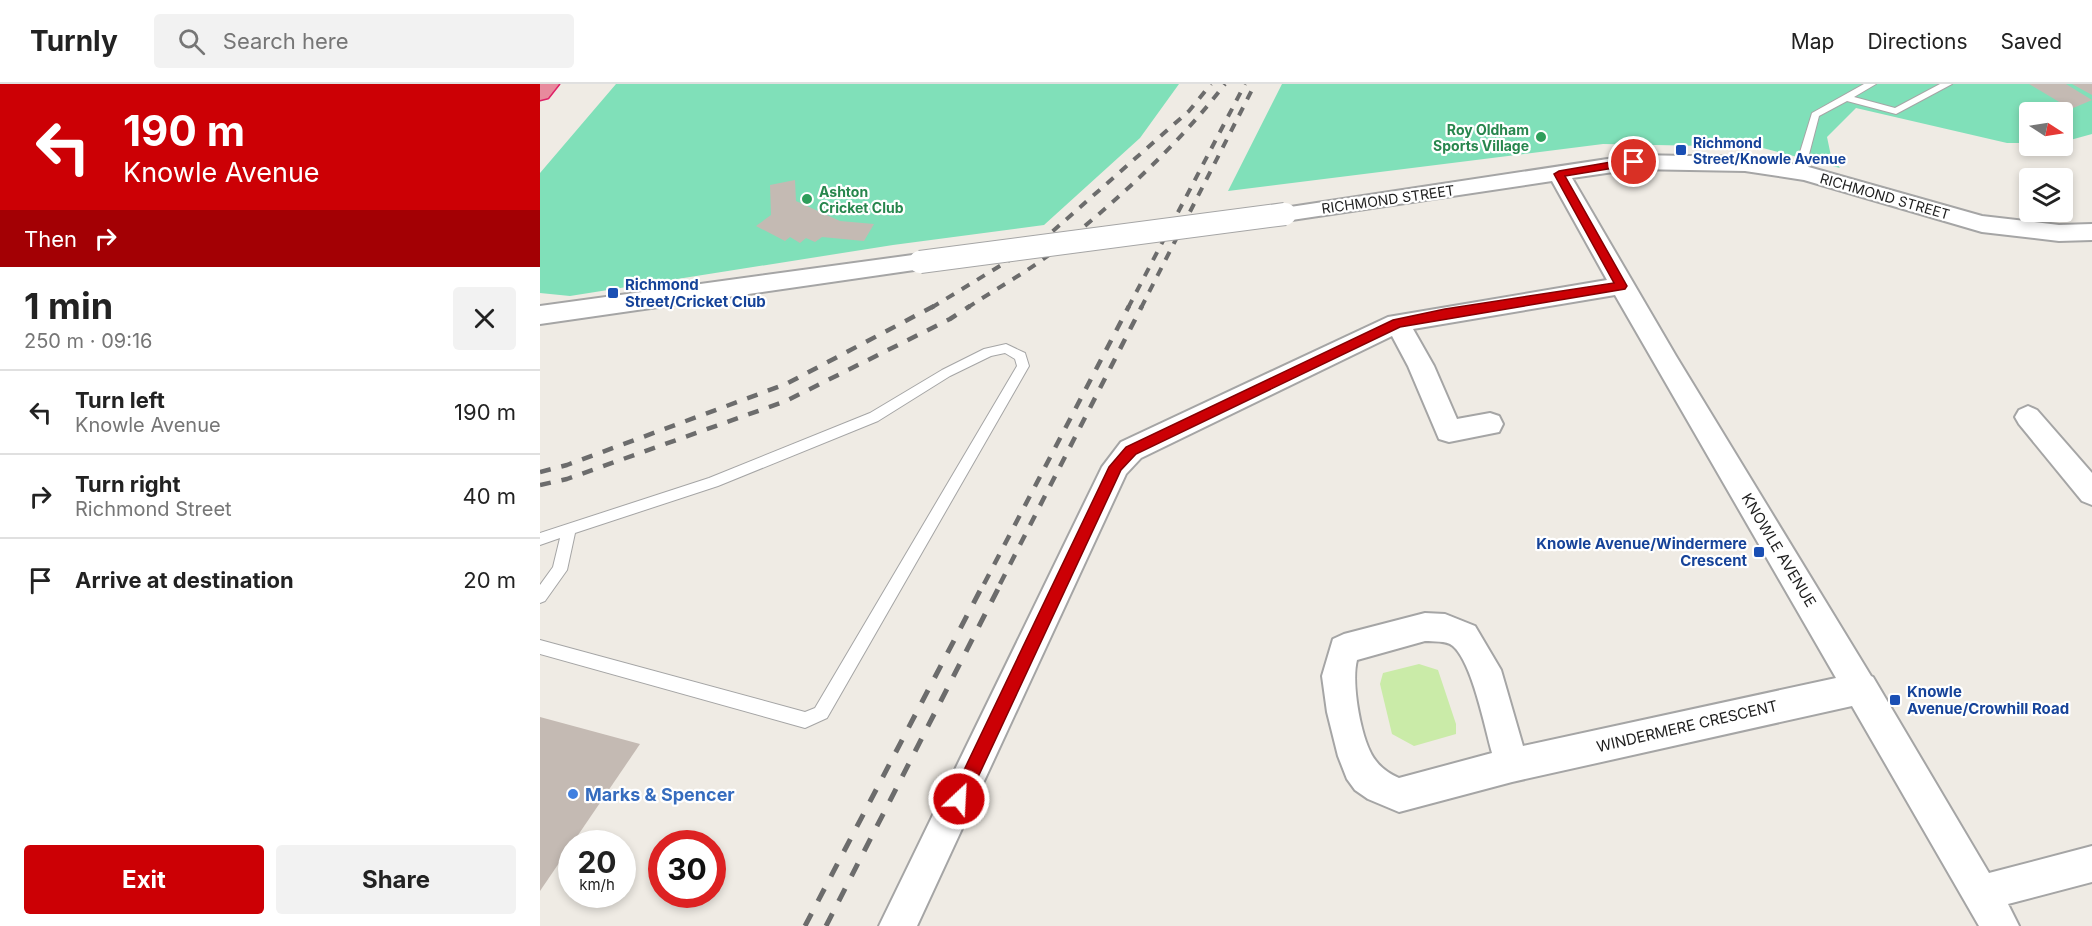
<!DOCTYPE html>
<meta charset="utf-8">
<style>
body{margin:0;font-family:Inter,sans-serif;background:#f2f2f2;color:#222;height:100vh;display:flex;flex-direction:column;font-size:22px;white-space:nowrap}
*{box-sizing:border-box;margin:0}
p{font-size:20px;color:#767676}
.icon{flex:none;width:33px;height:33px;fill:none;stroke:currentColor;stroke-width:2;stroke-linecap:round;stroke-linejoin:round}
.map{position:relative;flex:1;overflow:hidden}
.side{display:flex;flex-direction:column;background:#fff;width:540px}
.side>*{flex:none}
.hud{background:#cc0005;color:#fff;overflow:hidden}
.needle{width:39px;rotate:102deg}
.tools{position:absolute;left:1479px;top:18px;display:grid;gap:12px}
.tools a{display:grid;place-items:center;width:54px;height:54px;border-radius:6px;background:#fff;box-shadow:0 3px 9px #0003;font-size:30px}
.speed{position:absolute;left:18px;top:746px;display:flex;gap:12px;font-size:30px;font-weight:700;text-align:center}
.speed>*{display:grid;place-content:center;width:78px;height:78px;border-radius:50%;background:#fff;box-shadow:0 3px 9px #0003;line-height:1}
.speed small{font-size:15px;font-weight:400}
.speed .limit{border:9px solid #d22;background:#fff;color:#111}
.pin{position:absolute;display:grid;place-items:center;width:51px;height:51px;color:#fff;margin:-26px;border:3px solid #fff;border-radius:50%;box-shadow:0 2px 6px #0007}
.me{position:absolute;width:66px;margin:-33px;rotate:25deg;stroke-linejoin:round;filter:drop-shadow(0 0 4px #0008)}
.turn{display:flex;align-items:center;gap:21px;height:126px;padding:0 24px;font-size:27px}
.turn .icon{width:78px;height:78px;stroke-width:2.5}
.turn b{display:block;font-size:42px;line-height:51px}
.then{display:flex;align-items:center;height:57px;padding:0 24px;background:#0003;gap:12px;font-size:22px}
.round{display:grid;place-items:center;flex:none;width:63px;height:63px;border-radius:6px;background:#f2f2f2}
.head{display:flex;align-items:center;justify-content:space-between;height:102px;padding:0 24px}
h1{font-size:36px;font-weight:700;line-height:45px}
.action{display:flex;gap:12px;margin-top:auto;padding:12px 24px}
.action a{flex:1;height:69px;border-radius:6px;background:#cc0005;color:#fff;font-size:24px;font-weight:700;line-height:69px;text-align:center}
.action a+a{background:#f2f2f2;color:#222}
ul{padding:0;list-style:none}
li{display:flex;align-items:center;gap:18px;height:84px;padding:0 24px;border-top:2px solid #e0e0e0}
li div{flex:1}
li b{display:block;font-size:22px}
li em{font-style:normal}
header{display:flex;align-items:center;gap:36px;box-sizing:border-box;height:84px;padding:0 30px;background:#fff;border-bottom:2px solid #e0e0e0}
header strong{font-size:28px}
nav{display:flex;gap:33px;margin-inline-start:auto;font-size:21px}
.search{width:420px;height:54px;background:#f2f2f2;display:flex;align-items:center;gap:15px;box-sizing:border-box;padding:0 21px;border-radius:6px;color:#767676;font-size:22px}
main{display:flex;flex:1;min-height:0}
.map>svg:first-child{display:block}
.grass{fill:#caeba8}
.pitch{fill:#80e0b9}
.building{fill:#c4bab3}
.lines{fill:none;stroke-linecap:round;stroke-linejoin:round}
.lane-casing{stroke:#a5a5a5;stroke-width:2}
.street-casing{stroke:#a5a5a5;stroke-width:4}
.highway-casing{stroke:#de2066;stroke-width:3}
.lane{fill:#fff;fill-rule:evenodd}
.street{fill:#fff;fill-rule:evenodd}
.highway{fill:#e88a9d;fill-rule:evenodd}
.rail-far2{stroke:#6c6c6c;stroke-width:4;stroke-dasharray:9 9;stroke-linecap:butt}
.rail-far1{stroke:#6c6c6c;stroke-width:4.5;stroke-dasharray:11 11;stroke-linecap:butt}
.rail{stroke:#6c6c6c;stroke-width:5;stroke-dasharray:14 14;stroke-linecap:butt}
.street-bridge-casing{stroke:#a5a5a5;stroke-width:24;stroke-linecap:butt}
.street-bridge{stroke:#fff;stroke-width:22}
.route{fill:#cc0005;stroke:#850003;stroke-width:1.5}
.leisure-dot{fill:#2e9e5b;stroke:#fff;stroke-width:2}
.transit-dot{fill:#1a4fb4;stroke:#fff;stroke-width:2}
.shop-dot{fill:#3f7fe0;stroke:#fff;stroke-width:2}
.labels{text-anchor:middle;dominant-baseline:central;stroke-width:4.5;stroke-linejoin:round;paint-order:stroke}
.far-leisure-label{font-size:14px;font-weight:bold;fill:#27864d;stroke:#fff;text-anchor:end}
.far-transit-label{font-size:14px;font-weight:bold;fill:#164399;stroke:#fff;text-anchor:start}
.far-street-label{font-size:14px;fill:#1e1e1e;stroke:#fff}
.transit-label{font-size:15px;font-weight:bold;fill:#164399;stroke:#fff;text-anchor:start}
.street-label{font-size:15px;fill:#1e1e1e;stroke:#fff}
.near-shop-label{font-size:18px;font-weight:bold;fill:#366cbe;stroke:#fff;text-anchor:start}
</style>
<header>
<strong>Turnly</strong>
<div class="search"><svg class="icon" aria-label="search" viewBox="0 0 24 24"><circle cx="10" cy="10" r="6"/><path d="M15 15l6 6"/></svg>Search here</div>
<nav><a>Map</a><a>Directions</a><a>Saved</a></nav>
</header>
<main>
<section class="side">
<div class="hud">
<div class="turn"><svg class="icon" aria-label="left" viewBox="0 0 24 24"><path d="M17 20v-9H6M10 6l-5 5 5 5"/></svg><div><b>190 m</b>Knowle Avenue</div></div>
<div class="then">Then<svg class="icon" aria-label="right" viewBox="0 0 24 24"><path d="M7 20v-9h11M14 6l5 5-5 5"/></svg></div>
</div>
<div class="head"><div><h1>1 min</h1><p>250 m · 09:16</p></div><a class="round"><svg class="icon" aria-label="close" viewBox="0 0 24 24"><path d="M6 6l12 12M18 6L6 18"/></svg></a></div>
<ul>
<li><svg class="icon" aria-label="left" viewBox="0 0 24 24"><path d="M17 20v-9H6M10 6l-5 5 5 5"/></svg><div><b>Turn left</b><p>Knowle Avenue</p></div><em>190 m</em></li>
<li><svg class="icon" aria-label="right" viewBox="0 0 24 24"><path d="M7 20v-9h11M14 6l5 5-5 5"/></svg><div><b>Turn right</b><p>Richmond Street</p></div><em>40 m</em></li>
<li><svg class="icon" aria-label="arrive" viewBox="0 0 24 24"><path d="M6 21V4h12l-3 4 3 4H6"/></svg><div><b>Arrive at destination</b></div><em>20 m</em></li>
</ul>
<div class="action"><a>Exit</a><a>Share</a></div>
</section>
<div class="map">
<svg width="1552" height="842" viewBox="0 0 1552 842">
<rect width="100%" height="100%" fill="#efebe4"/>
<!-- grass -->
<polygon class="grass" points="879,580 898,586 916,640 916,650 874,662 852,650 840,600 843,589"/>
<!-- pitch -->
<g class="pitch">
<polygon points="76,0 639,0 600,54 504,141 353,161 30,212 0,209 0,89"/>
<polygon points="742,0 1552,0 1552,50 1523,58 1522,28 1490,28 1489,59 1467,59 1316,24 1287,53 1291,72 1300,84 1219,63 1063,60 688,107"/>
</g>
<!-- building -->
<g class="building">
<polygon points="1489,0 1526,0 1552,16 1531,25"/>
<polygon points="1532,0 1552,0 1552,11"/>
<polygon points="255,96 256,117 300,137 334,140 324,157 282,153 275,158 266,154 260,159 250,153 245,157 216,142 231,131 230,101"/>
<polygon points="0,633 100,660 0,807"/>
</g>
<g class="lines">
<defs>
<g id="lane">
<polygon points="1324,0 1336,0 1314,13 1355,24 1400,0 1412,0 1356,30 1307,17 1279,32 1267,78 1270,89 1269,91 1261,91 1257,78 1272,29"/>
<polygon points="466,260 485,269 489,282 287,634 265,644 0,570 0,556 265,628 275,624 477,282 475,275 465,269 451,272 410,292 338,337 178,402 35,449 27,486 5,517 0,519 0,501 13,483 20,454 0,461 0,449 169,394 330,329 402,286 444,265"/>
</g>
<g id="street">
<path d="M1094,71L1205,73L1265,82L1442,132L1519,141L1552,140V156L1519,157L1442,148L1264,96L1205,87L1094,85L1032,94L1136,272L1331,592L1333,593L1449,789L1552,762V798L1468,820L1479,842H1439L1312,622L972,698L859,728L828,715L815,706L807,695L798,672L787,628L782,592L793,555L804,550L885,529L905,530L935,542L961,586L983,662L1296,594L1075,211L873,245L894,282L917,335L950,329L959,332L963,340L959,348L909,358L899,355L868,282L852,252L601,374L586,390L377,842H339L562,383L581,358L848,233L1067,196L1012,97L745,137L737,135L734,130L737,125ZM885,557C893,558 906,556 913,562C932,578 945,644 952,669L859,694C850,690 842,685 836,677C821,659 811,599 817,576Z"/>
<polygon points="380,170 388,172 392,178 388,184 0,240 0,222"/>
<polygon points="1488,322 1497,326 1552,389 1552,421 1542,417 1479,340 1475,333 1479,326"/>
</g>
<polygon id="highway" points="0,0 19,0 8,14 0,16"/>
</defs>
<!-- lane casing -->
<use href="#lane" class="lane-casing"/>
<!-- street casing -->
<use href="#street" class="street-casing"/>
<!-- highway casing -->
<use href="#highway" class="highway-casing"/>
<!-- lane -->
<use href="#lane" class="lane"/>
<!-- street -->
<use href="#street" class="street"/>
<!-- highway -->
<use href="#highway" class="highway"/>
<!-- rail-far2 -->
<g class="rail-far2">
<polyline points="391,224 504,155 649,27 671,0"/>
<path d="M427,224C457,204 491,186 519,163C577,117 640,59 685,0"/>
<polyline points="588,224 705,0"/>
<polyline points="601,224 715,0"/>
</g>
<!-- rail-far1 -->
<g class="rail-far1">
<polyline points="0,388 27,381 246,300 394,222"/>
<polyline points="0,401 27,395 246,317 410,235 430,222"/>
<polyline points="444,500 589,222"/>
<polyline points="460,500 602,222"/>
</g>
<!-- rail -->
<g class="rail">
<polyline points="265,842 444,499"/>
<polyline points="286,842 461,499"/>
</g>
<defs>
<polyline id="street-bridge" points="380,178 745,130"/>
</defs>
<!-- street-bridge casing -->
<use href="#street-bridge" class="street-bridge-casing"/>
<!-- street-bridge -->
<use href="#street-bridge" class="street-bridge"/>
</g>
<!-- route -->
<polygon class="route" points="1094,74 1099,78 1098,80 1025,92 1087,202 1085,205 860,243 596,370 581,386 425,721 419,723 413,721 410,715 413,709 569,383 586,363 853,236 905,225 1074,199 1014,90 1019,87"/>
<!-- markers -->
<g class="leisure-dot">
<circle cx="1001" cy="53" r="6"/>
<circle cx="267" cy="115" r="6"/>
</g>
<g class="transit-dot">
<rect x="1135" y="60" width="12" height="12" rx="3"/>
<rect x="67" y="203" width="12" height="12" rx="3"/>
<rect x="1213" y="462" width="12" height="12" rx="3"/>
<rect x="1349" y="610" width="12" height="12" rx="3"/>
</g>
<circle class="shop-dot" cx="33" cy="710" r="6"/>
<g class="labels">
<!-- far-leisure labels -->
<g class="far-leisure-label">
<text x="989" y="45">Roy Oldham<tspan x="989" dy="16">Sports Village</tspan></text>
<text x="279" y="107" text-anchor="start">Ashton<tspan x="279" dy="16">Cricket Club</tspan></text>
</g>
<!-- far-transit labels -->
<g class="far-transit-label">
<text x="1153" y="58">Richmond<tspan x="1153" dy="16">Street/Knowle Avenue</tspan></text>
</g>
<!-- far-street labels -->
<g class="far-street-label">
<text transform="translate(1345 112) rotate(16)">RICHMOND STREET</text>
<text transform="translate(848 115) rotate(-8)">RICHMOND STREET</text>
</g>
<!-- transit labels -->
<g class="transit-label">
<text x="85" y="200">Richmond<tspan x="85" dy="17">Street/Cricket Club</tspan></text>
<text x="1207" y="459" text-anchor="end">Knowle Avenue/Windermere<tspan x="1207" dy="17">Crescent</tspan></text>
<text x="1367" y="607">Knowle<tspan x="1367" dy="17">Avenue/Crowhill Road</tspan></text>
</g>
<!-- street labels -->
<g class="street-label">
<text transform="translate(1239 466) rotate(59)">KNOWLE AVENUE</text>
<text transform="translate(1147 642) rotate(-13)">WINDERMERE CRESCENT</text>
</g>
<!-- near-shop labels -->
<g class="near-shop-label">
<text x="45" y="710">Marks &amp; Spencer</text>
</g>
</g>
</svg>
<div class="tools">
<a><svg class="needle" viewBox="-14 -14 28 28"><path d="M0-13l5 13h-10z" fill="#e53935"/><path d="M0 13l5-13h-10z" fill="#767676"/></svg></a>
<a><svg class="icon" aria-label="layers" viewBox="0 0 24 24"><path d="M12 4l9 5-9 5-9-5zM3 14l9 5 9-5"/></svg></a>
</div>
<div class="speed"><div>20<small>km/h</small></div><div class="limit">30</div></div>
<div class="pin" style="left:1094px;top:78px;background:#d93025"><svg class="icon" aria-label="arrive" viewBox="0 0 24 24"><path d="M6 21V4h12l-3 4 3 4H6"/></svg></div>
<svg class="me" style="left:419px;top:715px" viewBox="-20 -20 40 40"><circle r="17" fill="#cc0005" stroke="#fff" stroke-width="3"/><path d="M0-11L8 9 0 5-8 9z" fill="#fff"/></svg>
</div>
</main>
